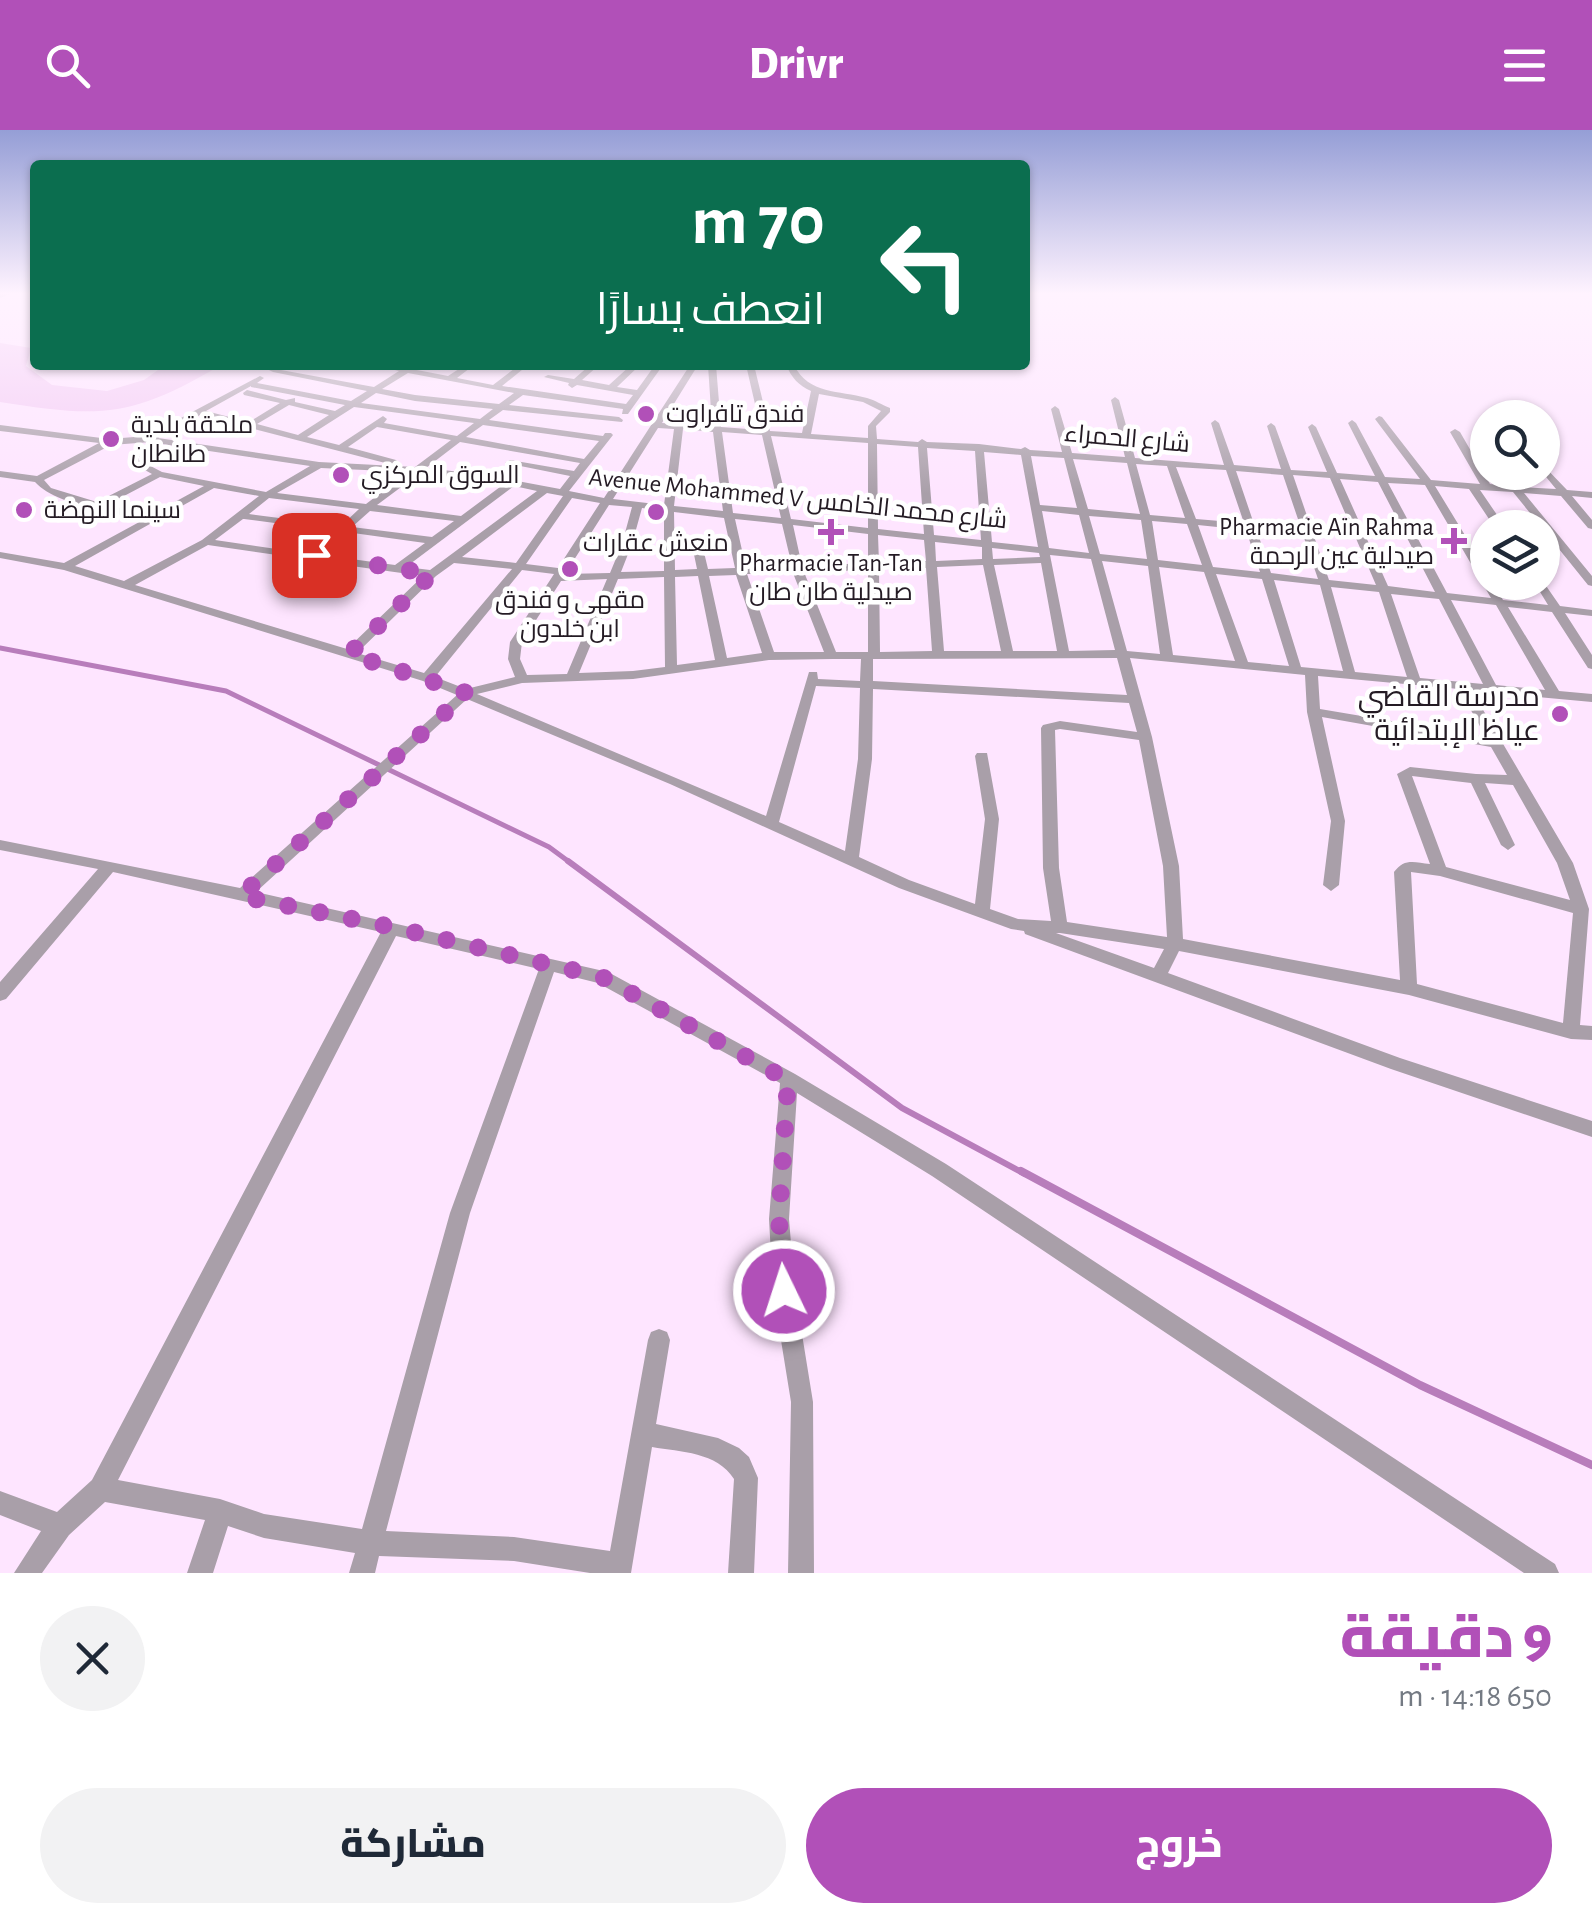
<!DOCTYPE html>
<html lang="ar">
<meta charset="utf-8">
<style>
body{margin:0;font-family:"Alegreya Sans",Cairo,sans-serif;background:#f2f2f3;color:#1f2937;direction:rtl;height:100vh;display:flex;flex-direction:column;font-size:38px;white-space:nowrap}
*{box-sizing:border-box;margin:0}
p{font-size:32px;color:#747a83}
.icon{flex:none;width:55px;height:55px;fill:none;stroke:currentColor;stroke-width:2;stroke-linecap:round;stroke-linejoin:round}
.map{position:relative;height:1443px;overflow:hidden;direction:ltr}
.panel{display:flex;flex-direction:column;background:#fff;flex:1}
.panel>*{flex:none}
.banner{position:absolute;left:30px;top:30px;width:1000px;height:210px;border-radius:10px;box-shadow:0 2px 8px #0004;direction:rtl;background:#0b6e4f;color:#fff;overflow:hidden}
.buttons{position:absolute;left:1470px;top:270px;display:grid;gap:20px}
.buttons a{display:grid;place-items:center;width:90px;height:90px;border-radius:50%;background:#fff;box-shadow:0 2px 8px #0004;font-size:50px}
.pin{position:absolute;display:grid;place-items:center;width:85px;height:85px;color:#fff;margin:-42px;border-radius:20px;box-shadow:0 5px 15px #0006}
.me{position:absolute;width:110px;margin:-55px;rotate:356deg;stroke-linejoin:round;filter:drop-shadow(0 0 8px #0008)}
.turn{display:flex;align-items:center;gap:35px;height:210px;padding:0 40px;font-size:45px}
.turn .icon{width:130px;height:130px;stroke-width:2.5}
.turn b{display:block;font-size:70px;line-height:85px}
.round{display:grid;place-items:center;flex:none;width:105px;height:105px;border-radius:52px;background:#f2f2f3}
.headline{display:flex;align-items:center;justify-content:space-between;height:170px;padding:0 40px}
h1{font-size:60px;font-weight:800;line-height:75px;color:#b150b8}
.primary-button{display:flex;gap:20px;margin-top:auto;padding:20px 40px}
.primary-button a{flex:1;height:115px;border-radius:60px;background:#b150b8;color:#fff;font-size:40px;font-weight:800;line-height:115px;text-align:center}
.primary-button a+a{background:#f2f2f3;color:#1f2937}
header{display:flex;justify-content:space-between;align-items:center;height:130px;padding:0 40px;background:#b150b8;color:#fff;font-size:45px;font-weight:800}
.map>svg:first-child{display:block}
.green{fill:#f3cbf4}
.lines{fill:none;stroke-linecap:round;stroke-linejoin:round}
.stream-far2{stroke:#b87dbb;stroke-width:5}
.stream-far1{stroke:#b87dbb;stroke-width:6}
.stream{stroke:#b87dbb;stroke-width:8}
.street{fill:#a99fa9;fill-rule:evenodd}
.route{stroke:#b150b8;stroke-width:18;stroke-dasharray:0 32.4}
.poi-dot{fill:#b150b8;stroke:#fff;stroke-width:4}
.labels{text-anchor:middle;dominant-baseline:central;stroke-width:9;stroke-linejoin:round;paint-order:stroke}
.far-poi-label{font-size:25px;fill:#241b24;stroke:#fff;text-anchor:start}
.far-street-label{font-size:25px;fill:#241b24;stroke:#fff}
.poi-label{font-size:30px;fill:#241b24;stroke:#fff;text-anchor:end}
</style>
<header><svg class="icon" aria-label="menu" viewBox="0 0 24 24"><path d="M4 6h16M4 12h16M4 18h16"/></svg>Drivr<svg class="icon" aria-label="search" viewBox="0 0 24 24"><circle cx="10" cy="10" r="6"/><path d="M15 15l6 6"/></svg></header>
<div class="map">
<svg width="1592" height="1443" viewBox="0 0 1592 1443">
<rect width="100%" height="100%" fill="#fee5ff"/>
<!-- green -->
<path class="green" d="M0,213L31,218L26,236L52,255L107,261L144,250L165,235H221C131,288 101,288 0,272Z"/>
<g class="lines">
<!-- stream-far2 -->
<polyline class="stream-far2" points="0,518 226,561 549,717 572,734"/>
<!-- stream-far1 -->
<polyline class="stream-far1" points="568,731 902,978 1025,1044"/>
<!-- stream -->
<polyline class="stream" points="1021,1041 1420,1255 1592,1335"/>
<!-- street -->
<g class="street">
<polygon points="5,162 15,162 0,168 0,164"/>
<path d="M375,235H391L448,246L465,235H474L457,248L493,255L519,235H528L502,256L626,274L633,265L577,255L572,258L568,255L569,253L544,247L548,245L574,249L590,235H599L582,250L609,255L631,235H640L617,257L637,260L655,235H663L628,284H622L623,279L523,265L509,275L619,287L623,290L622,292L503,280L489,290L603,306L605,303H611L613,305L569,361L604,368L690,235H698L662,293L712,296L708,235H716L721,297L761,300L746,235H754L770,301L802,303L811,261C798,255 792,248 786,235H794C809,265 839,260 867,268C875,270 882,275 890,278V282L876,296L877,309L918,312L922,309L927,312L979,314L1021,319L1025,317L1030,320L1062,322L1051,279L1055,276L1059,279L1072,323L1125,327L1111,270L1115,267L1119,270L1135,328L1224,335L1211,293L1215,290L1219,293L1234,335L1281,339L1267,296L1271,293L1275,296L1291,340L1327,342L1308,297L1312,294L1316,297L1337,343L1375,346L1348,293L1352,290L1356,293L1385,347L1420,349L1375,289L1379,286L1382,287L1431,350L1480,354L1450,302L1455,299L1460,302L1490,354L1508,356L1498,342H1507L1519,357L1556,359L1542,342V334L1567,360L1592,362V368L1572,366L1592,390V399L1588,398L1561,366L1524,363L1592,446V456L1588,455L1513,362L1480,360L1506,398H1495L1469,359L1435,356L1488,443V452H1493L1503,470L1548,475L1534,452H1542V450L1560,476L1592,480V486L1565,483L1592,525V539L1588,538L1552,482L1508,477L1559,561L1592,564V572L1472,561L1573,733L1589,779L1580,895L1592,896V910L1571,909L1409,865L1179,821L1168,843L1400,928L1592,991V1007L1391,939L1025,804L1024,801L1011,799L899,758L670,654L467,569L256,762L608,842L795,944L946,1034L1555,1434L1559,1443H1524L932,1046L797,963L789,1089L795,1161L813,1272L814,1443H788L791,1272L773,1161L769,1089L780,953L598,853L554,842L470,1083L386,1401L514,1407L610,1421L648,1210L651,1202L659,1199L667,1202L670,1210L656,1294L718,1308L739,1318L749,1327L758,1348L754,1443H728L734,1349C717,1322 681,1322 652,1317L631,1443H590L514,1431L379,1426L375,1443H349L355,1423L264,1408L228,1396L213,1443H187L205,1390L105,1372L69,1405L42,1443H14L41,1401L0,1385V1361L57,1382L92,1350L381,802L113,742L6,869L0,871V852L98,739L0,720V710L240,758L457,565L423,551L64,440L0,428V422L64,433L143,390C112,382 56,375 35,352L0,347V341L37,346L99,313L0,301V295L109,309L147,306L260,246L264,248L257,253L351,271L367,261L273,242L269,240L270,238L374,257L399,241ZM408,243L514,263L499,274L415,265L382,259ZM251,256V257L345,275L335,281L295,272V268L286,270L247,260L243,263L244,265L280,273L249,292L206,281ZM376,263L415,271L493,279L480,289L361,273ZM819,264L863,272L881,281L868,296V308L811,304ZM289,275L329,285L298,305L257,294ZM354,277L474,293L457,306L384,293L387,289L383,286L339,315L307,307ZM200,285L393,335L398,332L396,330L348,317L377,297L451,310L415,337L319,332L158,308ZM483,295L599,311L584,329L466,307ZM658,298L674,299L664,375L613,369ZM683,299L713,302L723,381L674,376ZM722,302L762,305L781,388L733,383ZM771,306L868,313V398L791,389ZM151,312L131,324L129,331L152,344L97,372L51,358L44,350L111,315ZM460,312L580,333L574,341L510,330L505,333L570,346L560,359L486,345L426,338ZM162,314L310,336L266,362L162,342L139,330V327ZM877,314L918,317L924,404L878,399ZM927,318L975,321L981,410L934,405ZM984,322L1021,325L1038,417L992,412ZM1031,326L1064,328L1077,378L1040,375ZM1073,329L1127,333L1140,384L1088,379ZM1136,334L1167,336L1185,388L1150,385ZM1176,337L1226,340L1244,393L1196,389ZM321,338L408,342L366,374L277,363ZM1236,341L1283,345L1301,398L1254,394ZM420,343L504,354L461,386L377,375ZM1293,345L1330,348L1376,455L1329,450ZM160,347L204,356L151,385L107,375ZM1340,349L1378,352L1435,462L1388,456ZM1388,353L1425,355L1491,468L1447,463ZM514,356L537,361L430,440L406,437ZM214,358L259,366L202,410L124,451L75,436ZM547,363L563,366L516,433L462,427ZM269,368L359,379L341,396L249,384ZM572,368L600,373L558,438L526,434ZM609,375L632,377L622,414L610,443L565,444ZM642,378L664,381V441L621,442L632,414ZM370,381L454,391L432,407L352,397ZM1042,381L1079,385L1089,423L1049,418ZM674,382L724,388L735,438L708,439L701,410L696,407L691,410L697,439L675,440ZM1089,386L1141,390L1147,429L1100,424ZM243,389H244L335,401L311,424L215,410ZM735,389L782,394L792,436L746,438ZM1152,391L1187,394L1202,435L1158,430ZM793,395L868,404V433L802,436ZM1198,395L1246,400L1260,442L1213,437ZM1257,401L1303,405L1318,449L1271,443ZM346,402L425,413L395,435L322,425ZM878,405L924,410L926,431L879,433ZM935,412L982,417V429L936,431ZM208,415L305,429L288,445L294,448L316,431L423,446L347,519L135,455ZM992,418L1039,423L1040,427L993,429ZM1050,425L1091,429L1115,520L1069,521ZM1102,431L1148,436L1160,524L1127,521ZM454,433L512,439L424,543L357,523L436,446ZM1041,433L1057,521H1013L994,435ZM983,435L1001,521H944L937,437ZM1159,437L1204,442L1235,531L1173,525ZM926,438L932,521L880,522L879,439ZM522,440L554,444L510,512L508,529L515,547L466,559L435,547ZM868,440V522H836L804,442ZM793,443L824,522H774L747,444ZM1216,444L1262,449L1289,536L1248,532ZM736,445L762,523L727,528L709,446ZM698,446L715,530L677,535L675,447ZM664,447L665,537L633,541L579,543L618,449ZM607,449L567,544L527,545L520,529L522,512L561,451ZM1274,450L1320,455L1343,541L1301,537ZM1331,457L1379,462L1407,547L1355,542ZM1391,464L1439,469L1483,554L1420,548ZM1451,470L1496,475L1545,560L1496,555ZM1117,528L1127,565L873,551V529H876ZM1130,528L1305,545L1307,582L1331,691L1323,755L1331,761L1339,755L1345,691L1322,587L1491,617L1507,645L1476,644L1410,637L1397,644L1430,734C1414,732 1404,728 1394,742L1400,850L1183,809L1179,736L1152,607ZM833,529H861L860,551L818,549L817,542H809L766,686L477,564L522,553L633,549L769,530ZM1318,546L1459,559L1486,607L1320,579ZM816,556L860,558L858,629L845,721L779,692ZM873,559L1129,573L1137,602L1060,591L1043,595L1041,598L1043,738L1051,791L1018,789L990,779L999,689L987,623H977L975,626L985,689L975,774L909,750L859,727L872,629ZM1060,599L1139,610L1163,736L1167,807L1067,792L1059,738L1055,600ZM1412,646L1471,653L1501,715L1508,720L1515,715L1485,653L1513,655L1557,733L1570,770L1446,737ZM1411,742L1440,746L1573,783L1563,893L1417,854ZM1056,803H1060L1164,819L1154,838ZM396,806L539,839L450,1083L362,1399L264,1384L220,1369L118,1350Z"/>
<polygon points="1474,303 1480,303 1488,314 1488,324 1472,305"/>
</g>
</g>
<!-- sky -->
<linearGradient id="sky" x2="0" y2="1"><stop stop-color="#959ed6"/><stop offset="0.45" stop-color="#fff3ff"/><stop offset="1" stop-color="#fff3ff" stop-opacity="0"/></linearGradient>
<rect width="1592" height="364" fill="url(#sky)"/>
<g class="lines">
<!-- route -->
<polyline class="route" points="314,425 432,444 349,524 467,563 240,766 392,797 602,847 788,950 779,1089 784,1161"/>
</g>
<!-- markers -->
<g class="poi-dot">
<circle cx="646" cy="284" r="10"/>
<circle cx="111" cy="309" r="10"/>
<circle cx="341" cy="345" r="10"/>
<circle cx="24" cy="380" r="10"/>
<circle cx="656" cy="382" r="10"/>
<path d="M826 387h10v10h10v10h-10v10h-10v-10h-10v-10h10z"/>
<path d="M1449 396h10v10h10v10h-10v10h-10v-10h-10v-10h10z"/>
<circle cx="570" cy="439" r="10"/>
<circle cx="1560" cy="584" r="10"/>
</g>
<g class="labels">
<!-- far-poi labels -->
<g class="far-poi-label">
<text x="666" y="284">فندق تافراوت</text>
<text x="131" y="295">ملحقة بلدية<tspan x="131" dy="29">طانطان</tspan></text>
<text x="361" y="345">السوق المركزي</text>
<text x="44" y="380">سينما النهضة</text>
<text x="1434" y="397" text-anchor="end">Pharmacie Aïn Rahma<tspan x="1434" dy="29">صيدلية عين الرحمة</tspan></text>
<text x="656" y="413" text-anchor="middle">منعش عقارات</text>
<text x="831" y="433" text-anchor="middle">Pharmacie Tan-Tan<tspan x="831" dy="29">صيدلية طان طان</tspan></text>
<text x="570" y="470" text-anchor="middle">مقهى و فندق<tspan x="570" dy="29">ابن خلدون</tspan></text>
</g>
<!-- far-street labels -->
<g class="far-street-label">
<text transform="translate(1127 309) rotate(5)">شارع الحمراء</text>
<text transform="translate(798 369) rotate(6)">Avenue Mohammed V شارع محمد الخامس</text>
</g>
<!-- poi labels -->
<g class="poi-label">
<text x="1540" y="567">مدرسة القاضي<tspan x="1540" dy="34">عياظ الإبتدائية</tspan></text>
</g>
</g>
</svg>
<div class="buttons">
<a><svg class="icon" aria-label="search" viewBox="0 0 24 24"><circle cx="10" cy="10" r="6"/><path d="M15 15l6 6"/></svg></a>
<a><svg class="icon" aria-label="layers" viewBox="0 0 24 24"><path d="M12 4l9 5-9 5-9-5zM3 14l9 5 9-5"/></svg></a>
</div>
<div class="pin" style="left:314px;top:425px;background:#d93025"><svg class="icon" aria-label="arrive" viewBox="0 0 24 24"><path d="M6 21V4h12l-3 4 3 4H6"/></svg></div>
<svg class="me" style="left:784px;top:1161px" viewBox="-20 -20 40 40"><circle r="17" fill="#b150b8" stroke="#fff" stroke-width="3"/><path d="M0-11L8 9 0 5-8 9z" fill="#fff"/></svg>
<div class="banner">
<div class="turn"><svg class="icon" aria-label="left" viewBox="0 0 24 24"><path d="M17 20v-9H6M10 6l-5 5 5 5"/></svg><div><b>70 m</b>انعطف يسارًا</div></div>
</div>
</div>
<section class="panel">
<div class="headline"><div><h1>9 دقيقة</h1><p>650 m · 14:18</p></div><a class="round"><svg class="icon" aria-label="close" viewBox="0 0 24 24"><path d="M6 6l12 12M18 6L6 18"/></svg></a></div>
<div class="primary-button"><a>خروج</a><a>مشاركة</a></div>
</section>
